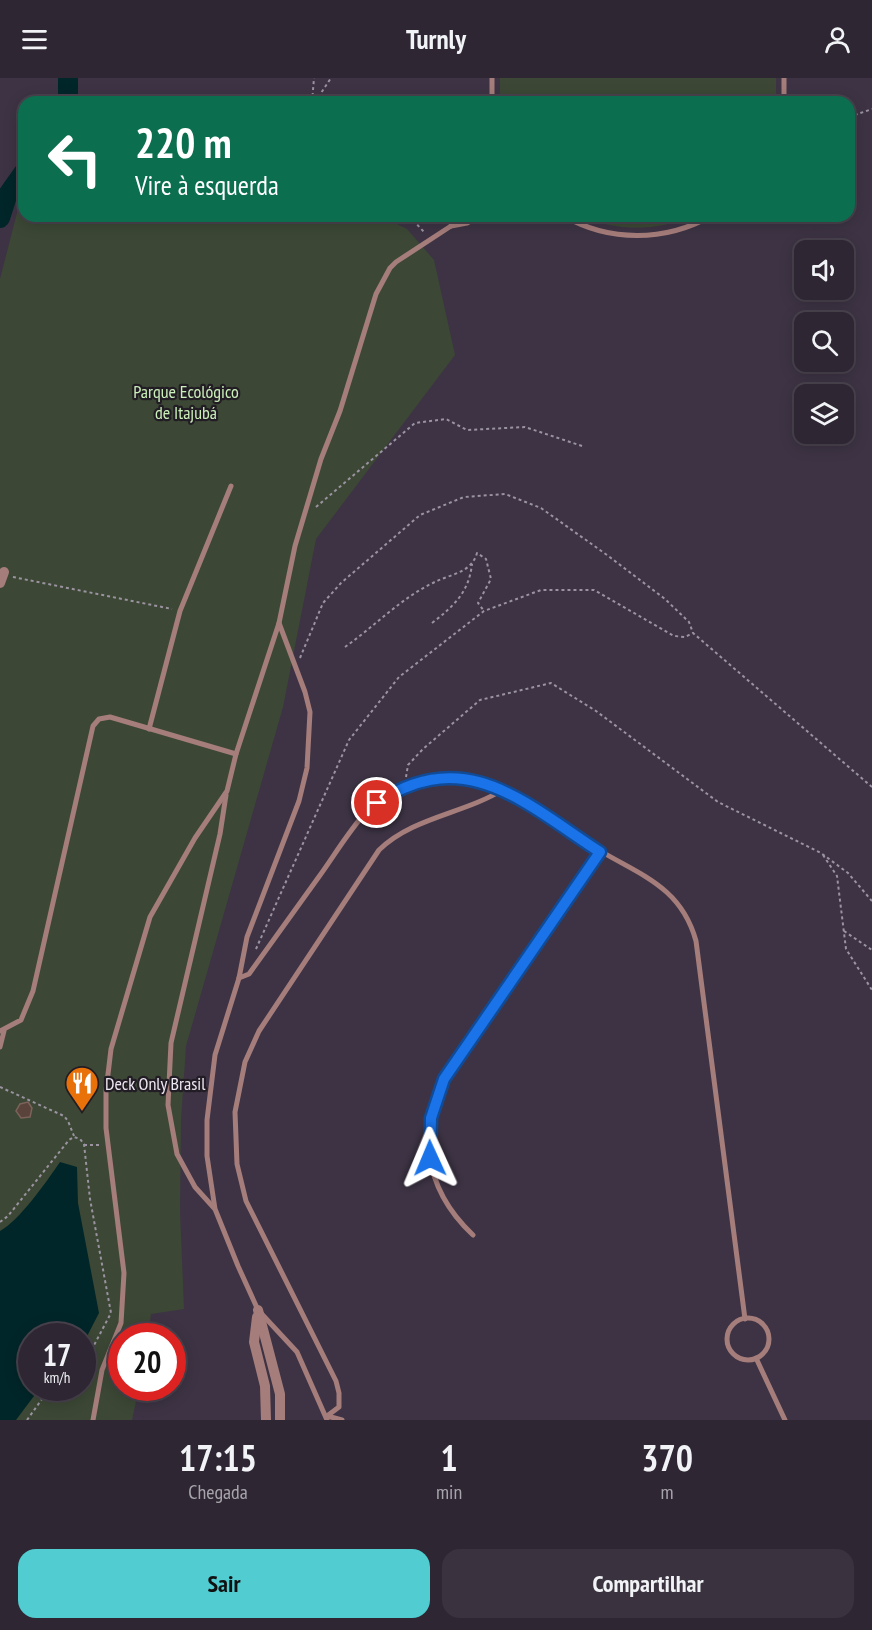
<!DOCTYPE html>
<html lang="pt">
<meta charset="utf-8">
<style>
body{margin:0;font-family:"PT Sans Narrow",sans-serif;background:#3a323f;color:#f1f3f6;height:100vh;display:flex;flex-direction:column;font-size:22px;white-space:nowrap}
*{box-sizing:border-box;margin:0}
p{font-size:20px;color:#a7a5ac}
.icon{flex:none;width:33px;height:33px;fill:none;stroke:currentColor;stroke-width:2;stroke-linecap:round;stroke-linejoin:round}
.map{position:relative;height:1342px;overflow:hidden}
.panel{display:flex;flex-direction:column;background:#2e2633;flex:1}
.panel>*{flex:none}
.hud{position:absolute;left:18px;top:18px;width:837px;height:126px;border-radius:18px;box-shadow:0 3px 15px #0003,0 0 0 2px #49434e;background:#0b6e4f;color:#fff;overflow:hidden}
.buttons{position:absolute;left:794px;top:162px;display:grid;gap:12px}
.buttons a{display:grid;place-items:center;width:60px;height:60px;border-radius:12px;background:#2e2633;box-shadow:0 3px 15px #0003,0 0 0 2px #49434e;font-size:30px}
.speed{position:absolute;left:18px;top:1245px;display:flex;gap:12px;font-size:30px;font-weight:700;text-align:center}
.speed>*{display:grid;place-content:center;width:78px;height:78px;border-radius:50%;background:#2e2633;box-shadow:0 3px 15px #0003,0 0 0 2px #49434e;line-height:1}
.speed small{font-size:15px;font-weight:400}
.speed .limit{border:9px solid #d22;background:#fff;color:#111}
.pin{position:absolute;display:grid;place-items:center;width:51px;height:51px;color:#fff;margin:-26px;border:3px solid #fff;border-radius:50%;box-shadow:0 2px 6px #0007}
.me{position:absolute;width:66px;margin:-33px;rotate:359deg;stroke-linejoin:round;filter:drop-shadow(0 0 4px #0008)}
.turn{display:flex;align-items:center;gap:21px;height:126px;padding:0 18px;font-size:27px}
.turn .icon{width:78px;height:78px;stroke-width:2.5}
.turn b{display:block;font-size:42px;line-height:51px}
.eta{display:flex;justify-content:space-evenly;align-items:center;height:102px;text-align:center}
.eta b{font-size:36px;font-weight:800;line-height:42px}
.action{display:flex;gap:12px;margin-top:auto;padding:12px 18px}
.action a{flex:1;height:69px;border-radius:18px;background:#51ccd1;color:#111;font-size:24px;font-weight:800;line-height:69px;text-align:center}
.action a+a{background:#3a323f;color:#f1f3f6}
header{display:flex;justify-content:space-between;align-items:center;height:78px;padding:0 18px;background:#2e2633;font-size:27px;font-weight:800}
.map>svg:first-child{display:block}
.green{fill:#3c4835;fill-rule:evenodd}
.water{fill:#002629}
.lines{fill:none;stroke-linecap:round;stroke-linejoin:round}
.river{stroke:#002629;stroke-width:20}
.building{fill:#59433b;stroke:#7b635b;stroke-width:1.5}
.path{stroke:#9b93a1;stroke-width:2;stroke-dasharray:3 3;stroke-linecap:butt}
.lane{stroke:#a57d7b;stroke-width:5}
.street{stroke:#a57d7b;stroke-width:10}
.route-casing{stroke:#114b97;stroke-width:15}
.route{stroke:#1a73e8;stroke-width:10}
.labels{text-anchor:middle;dominant-baseline:central;stroke-width:4.5;stroke-linejoin:round;paint-order:stroke}
.park-label{font-size:18px;fill:#cbf0b9;stroke:#221d25}
.poi-label{font-size:18px;fill:#ede7f2;stroke:#221d25;text-anchor:start}
</style>
<header><svg class="icon" aria-label="menu" viewBox="0 0 24 24"><path d="M4 6h16M4 12h16M4 18h16"/></svg>Turnly<svg class="icon" aria-label="person" viewBox="0 0 24 24"><circle cx="12" cy="8" r="4"/><path d="M4 21q1-7 8-7t8 7"/></svg></header>
<div class="map">
<svg width="872" height="1342" viewBox="0 0 872 1342">
<rect width="100%" height="100%" fill="#3d3344"/>
<!-- green -->
<g class="green">
<rect x="500" y="0" width="276" height="24"/>
<path d="M24,122V138H381L407,151L434,182L455,277L316,461L283,629L186,968L181,1042L180,1134L184,1231L151,1236L148,1258H122V1310H139L132,1342H0V201L18,131ZM32,1258H82V1310H32Z"/>
<path d="M582,138H693C657,153 617,154 582,138Z"/>
</g>
<!-- water -->
<path class="water" d="M60,1084L77,1089L78,1125L99,1235L83,1266L82,1258H32V1310H40L16,1342H0V1153C19,1143 47,1103 60,1084Z"/>
<g class="lines">
<!-- river -->
<g class="river">
<polyline points="68,24 68,0"/>
<polyline points="0,140 7,118 24,94"/>
</g>
</g>
<!-- building -->
<polygon class="building" points="28,1024 32,1030 30,1039 21,1040 16,1033 20,1026"/>
<g class="lines">
<!-- path -->
<g class="path">
<polyline points="312,24 314,0"/>
<polyline points="315,24 331,0"/>
<polyline points="849,39 872,31"/>
<polyline points="409,138 425,155"/>
<polyline points="316,429 415,345 446,341 467,352 525,349 582,368"/>
<polyline points="13,499 172,531"/>
<path d="M432,545C454,528 469,514 472,486"/>
<path d="M345,569C375,548 403,518 437,503C452,496 472,494 477,475L486,481L491,501L478,525L484,533"/>
<polyline points="300,580 323,525 341,505 420,437 464,419 505,416 541,430 607,477 665,521 689,544 693,555"/>
<polyline points="406,699 408,687 423,671 480,622 551,605 596,633 718,724 821,775 848,795 872,823"/>
<polyline points="823,777 837,798 846,871 872,912"/>
<polyline points="844,853 872,872"/>
<polyline points="256,871 349,662 399,599 484,533 541,512 594,512 674,558 685,559 693,555 872,709"/>
<polyline points="0,1009 64,1038 68,1043 74,1058"/>
<polyline points="84,1067 102,1067"/>
<polyline points="0,1144 8,1138 69,1062 74,1059 80,1061 84,1066 90,1121 111,1235 92,1271 82,1279"/>
<polyline points="27,1342 50,1310"/>
</g>
<!-- lane -->
<g class="lane">
<polyline points="492,0 492,24"/>
<polyline points="784,0 784,24"/>
<path d="M564,138C609,164 665,164 711,138"/>
<polyline points="451,148 467,145 480,138"/>
<polyline points="149,651 180,533 231,408"/>
<path d="M239,900L249,896C272,864 295,832 318,800C334,778 348,754 366,734C396,700 452,693 492,707C523,718 561,748 589,766C635,796 680,805 696,863L745,1241"/>
<polyline points="0,953 21,942 33,913 93,648 99,641 110,639 236,676"/>
<polyline points="0,969 4,953"/>
<polyline points="214,1130 195,1109 177,1076 168,1027 171,965 220,756 226,717"/>
<path d="M473,1157C422,1109 416,1048 451,989L600,774"/>
<circle cx="748" cy="1261" r="21"/>
<polyline points="756,1280 785,1342"/>
<path d="M327,1338L339,1329V1315L336,1303L246,1123L237,1086L235,1034L245,984L259,953L379,772C413,739 464,736 504,711"/>
<polyline points="327,1338 342,1342"/>
<polyline points="93,1342 102,1292 121,1245 124,1195 106,1050 106,1013 111,971 150,839 195,760 227,713 236,676 279,545"/>
<polyline points="327,1342 297,1274 258,1232 238,1188 215,1131 207,1078 207,1042 215,977 239,900 247,859 299,723 307,690 310,634 305,614 279,545 295,468 321,381 340,333 376,216 390,190 396,184 451,148 459,138"/>
</g>
<!-- street -->
<g class="street">
<polyline points="0,505 4,494"/>
<polyline points="258,1232 280,1316 280,1342"/>
<polyline points="257,1239 254,1264 265,1308 266,1342"/>
</g>
</g>
<g class="lines">
<defs>
<path id="route" d="M377,725C465,665 526,726 600,774L444,1001L431,1040L430,1080"/>
</defs>
<!-- route casing -->
<use href="#route" class="route-casing"/>
<!-- route -->
<use href="#route" class="route"/>
</g>
<!-- icons -->
<defs>
<symbol id="restaurant-pin" viewBox="-11 -11 22 30"><path d="M0 17L-7.5 6A9.5 9.5 0 1 1 7.5 6Z" fill="#e8710a" stroke="#221d25"/><path d="M-5-6h1v4h1v-4h1v4h1v-4h1v5L-1.5 .5V6h-2V.5L-5-1ZM5-6V6H3V1.5H1.5Q1.5-4 5-6Z" fill="#fff"/></symbol>
</defs>
<g fill-rule="evenodd">
<use href="#restaurant-pin" x="63" y="986" width="38" height="52"/>
</g>
<g class="labels">
<!-- park labels -->
<g class="park-label">
<text x="186" y="313">Parque Ecológico<tspan x="186" dy="21">de Itajubá</tspan></text>
</g>
<!-- poi labels -->
<g class="poi-label">
<text x="105" y="1005">Deck Only Brasil</text>
</g>
</g>
</svg>
<div class="buttons">
<a><svg class="icon" aria-label="sound" viewBox="0 0 24 24"><path d="M4 9h4l5-4v14l-5-4H4zM17 9q2 3 0 6"/></svg></a>
<a><svg class="icon" aria-label="search" viewBox="0 0 24 24"><circle cx="10" cy="10" r="6"/><path d="M15 15l6 6"/></svg></a>
<a><svg class="icon" aria-label="layers" viewBox="0 0 24 24"><path d="M12 4l9 5-9 5-9-5zM3 14l9 5 9-5"/></svg></a>
</div>
<div class="speed"><div>17<small>km/h</small></div><div class="limit">20</div></div>
<div class="pin" style="left:377px;top:725px;background:#d93025"><svg class="icon" aria-label="arrive" viewBox="0 0 24 24"><path d="M6 21V4h12l-3 4 3 4H6"/></svg></div>
<svg class="me" style="left:430px;top:1080px" viewBox="-20 -20 40 40"><path d="M0-17L14 15 0 8-14 15z" fill="#1a73e8" stroke="#fff" stroke-width="4"/></svg>
<div class="hud">
<div class="turn"><svg class="icon" aria-label="left" viewBox="0 0 24 24"><path d="M17 20v-9H6M10 6l-5 5 5 5"/></svg><div><b>220 m</b>Vire à esquerda</div></div>
</div>
</div>
<section class="panel">
<div class="eta">
<div><b>17:15</b><p>Chegada</p></div>
<div><b>1</b><p>min</p></div>
<div><b>370</b><p>m</p></div>
</div>
<div class="action"><a>Sair</a><a>Compartilhar</a></div>
</section>
